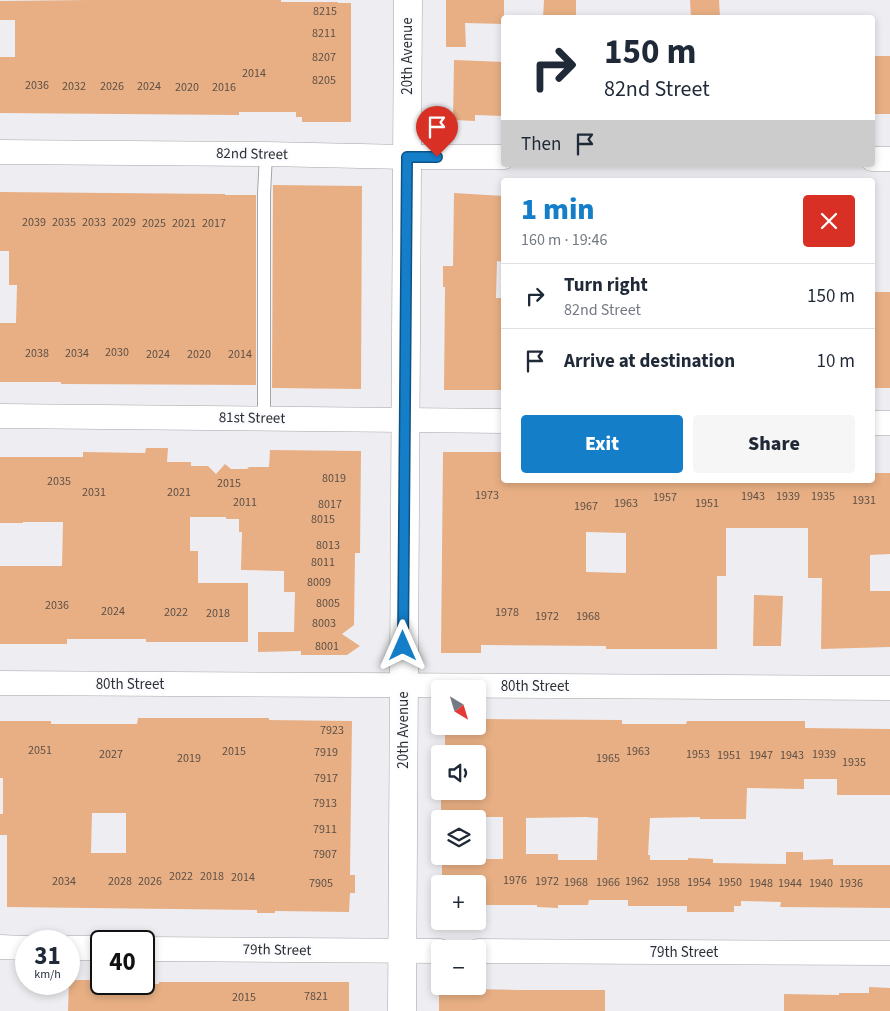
<!DOCTYPE html>
<meta charset="utf-8">
<style>
body{margin:0;font-family:"Source Sans 3",sans-serif;background:#f6f6f7;color:#1f2937;height:100vh;display:flex;flex-direction:column;font-size:19px;white-space:nowrap}
*{box-sizing:border-box;margin:0}
p{font-size:16px;color:#747a83}
.icon{flex:none;width:28px;height:28px;fill:none;stroke:currentColor;stroke-width:2;stroke-linecap:round;stroke-linejoin:round}
.map{position:relative;flex:1;overflow:hidden}
.side{position:absolute;left:501px;top:178px;width:374px;height:305px;display:flex;flex-direction:column;background:#fff;border-radius:5px;box-shadow:0 2px 8px #0003}
.side>*{flex:none}
.hud{position:absolute;left:501px;top:15px;width:374px;height:152px;border-radius:5px;box-shadow:0 2px 8px #0003;background:#fff;color:#1f2937;overflow:hidden}
.needle{width:32px;rotate:142deg}
.buttons{position:absolute;left:431px;top:680px;display:grid;gap:10px}
.buttons a{display:grid;place-items:center;width:55px;height:55px;border-radius:5px;background:#fff;box-shadow:0 2px 8px #0003;font-size:25px}
.speed{position:absolute;left:15px;top:930px;display:flex;gap:10px;font-size:25px;font-weight:700;text-align:center}
.speed>*{display:grid;place-content:center;width:65px;height:65px;border-radius:50%;background:#fff;box-shadow:0 2px 8px #0003;line-height:1}
.speed small{font-size:12px;font-weight:400}
.speed .limit{border:2px solid #111;border-radius:8px;background:#fff;color:#111}
.pin{position:absolute;display:grid;place-items:center;width:42px;height:42px;color:#fff;margin:-51px -21px;border-radius:50% 50% 50% 0;rotate:-45deg;box-shadow:0 0 5px #0007}
.pin .icon{rotate:45deg}
.me{position:absolute;width:55px;margin:-28px;rotate:0deg;stroke-linejoin:round;filter:drop-shadow(0 0 4px #0008)}
.turn{display:flex;align-items:center;gap:18px;height:105px;padding:0 20px;font-size:22px}
.turn .icon{width:65px;height:65px;stroke-width:2.5}
.turn b{display:block;font-size:35px;line-height:42px}
.then{display:flex;align-items:center;height:48px;padding:0 20px;background:#0003;gap:10px;font-size:19px}
.round{display:grid;place-items:center;flex:none;width:52px;height:52px;border-radius:5px;background:#f6f6f7}
.head{display:flex;align-items:center;justify-content:space-between;height:85px;padding:0 20px}
h1{font-size:30px;font-weight:800;line-height:38px;color:#147ec9}
.primary-button{display:flex;gap:10px;margin-top:auto;padding:10px 20px}
.primary-button a{flex:1;height:58px;border-radius:5px;background:#147ec9;color:#fff;font-size:20px;font-weight:800;line-height:58px;text-align:center}
.primary-button a+a{background:#f6f6f7;color:#1f2937}
ul{padding:0;list-style:none}
li{display:flex;align-items:center;gap:15px;height:65px;padding:0 20px;border-top:1px solid #e0e1e3}
li div{flex:1}
li b{display:block;font-size:19px}
li em{font-style:normal}
.map>svg:first-child{display:block}
.building{fill:#e8af84;fill-rule:evenodd}
.lines{fill:none;stroke-linecap:round;stroke-linejoin:round}
.service-casing{stroke:#a4a5a9;stroke-width:14}
.minor-casing{stroke:#a4a5a9;stroke-width:25}
.tertiary-casing{stroke:#a4a5a9;stroke-width:29}
.service{stroke:#fff;stroke-width:12}
.minor{stroke:#fff;stroke-width:24}
.tertiary{stroke:#fff;stroke-width:28}
.route-casing{stroke:#0d5283;stroke-width:12}
.route{stroke:#147ec9;stroke-width:9}
.labels{text-anchor:middle;dominant-baseline:central;stroke-width:5;stroke-linejoin:round;paint-order:stroke}
.number-label{font-size:12px;fill:#5d5046}
.street-label{font-size:15px;fill:#2f3031;stroke:#fbfcff}
</style>
<div class="map">
<svg width="890" height="1011" viewBox="0 0 890 1011">
<rect width="100%" height="100%" fill="#eeeef2"/>
<!-- building -->
<g class="building">
<polygon points="89,0 281,0 281,2 338,2 338,3 351,3 351,122 302,122 302,117 296,117 296,112 239,112 239,115 0,113 0,57 15,57 15,20 0,20 0,1"/>
<polygon points="446,0 504,0 504,24 465,23 466,47 446,47"/>
<polygon points="544,0 576,0 576,18 543,18"/>
<polygon points="690,0 719,0 720,18 691,18"/>
<rect x="872" y="56" width="18" height="58"/>
<polygon points="454,60 504,62 503,116 475,115 475,121 453,120"/>
<polygon points="273,185 362,186 361,389 272,388"/>
<polygon points="0,192 225,194 225,195 256,195 256,385 61,384 61,382 0,382 0,323 16,323 17,285 9,285 9,251 0,251"/>
<polygon points="454,193 504,196 504,262 497,261 496,298 504,298 504,390 444,390 445,287 443,287 443,266 453,266"/>
<rect x="872" y="292" width="18" height="96"/>
<polygon points="146,448 168,448 167,462 191,462 191,466 208,466 216,474 225,464 231,469 247,469 249,467 269,467 270,450 361,451 360,553 355,553 354,625 342,634 360,646 347,655 301,655 301,651 258,652 258,632 294,632 295,592 284,592 284,571 241,570 242,532 239,532 239,519 226,519 226,517 190,517 190,551 198,551 198,583 248,583 248,642 146,642 146,639 67,639 67,644 0,644 0,566 62,566 63,522 23,522 23,523 0,523 0,457 83,457 83,452 145,453"/>
<path d="M443,452H504V480H872V473H890V554L870,555V591H890V647L821,649L822,578H808V528H726V576H717V649H606V646L481,645V653H441ZM586,532L626,533V573L586,572Z"/>
<polygon points="754,595 783,596 781,646 753,646"/>
<path d="M138,718H269V720L352,721L350,875H355V893H350L349,912L275,911V913H257V910L7,907V835H0V814H3V778H0V721H51V724H137ZM92,813H126V853H91Z"/>
<path d="M484,719L622,720V724H686L687,721H805V728L890,729V795H837V779H804V789L747,788L746,819H700V817L650,818L648,855H650V860H688V858L713,859V863L786,864V852H803V860L833,859V865H890V908L780,907L781,902L741,901V906H734V912H687V906H628V900H589L588,905H558V908L537,907V905H478V884H442V862L451,863V859H503V817H441V797H444V791H484V754H445V726H484ZM586,817L598,818L597,860H558V854H526V818Z"/>
<polygon points="69,980 101,980 101,984 159,984 159,982 349,982 349,1011 68,1011"/>
<polygon points="439,986 473,986 473,989 519,990 605,990 605,1011 439,1011"/>
<polygon points="869,987 890,988 890,1011 784,1011 784,994 839,995 839,993 869,993"/>
</g>
<g class="lines">
<defs>
<polyline id="service" points="264,418 264,194 266,154"/>
<g id="minor">
<polyline points="0,152 266,154 407,157 504,157"/>
<polyline points="872,159 890,159"/>
<polyline points="0,416 504,421"/>
<polyline points="872,423 890,423"/>
<polyline points="0,683 890,688"/>
<polyline points="0,947 26,948"/>
<polyline points="69,948 101,948"/>
<polyline points="144,949 440,951"/>
<polyline points="478,951 890,953"/>
</g>
<polyline id="tertiary" points="402,1011 408,0"/>
</defs>
<!-- service casing -->
<use href="#service" class="service-casing"/>
<!-- minor casing -->
<use href="#minor" class="minor-casing"/>
<!-- tertiary casing -->
<use href="#tertiary" class="tertiary-casing"/>
<!-- service -->
<use href="#service" class="service"/>
<!-- minor -->
<use href="#minor" class="minor"/>
<!-- tertiary -->
<use href="#tertiary" class="tertiary"/>
</g>
<g class="lines">
<defs>
<polyline id="route" points="403,646 407,157 437,157"/>
</defs>
<!-- route casing -->
<use href="#route" class="route-casing"/>
<!-- route -->
<use href="#route" class="route"/>
</g>
<g class="labels">
<!-- number labels -->
<g class="number-label">
<text x="325" y="11">8215</text>
<text x="324" y="33">8211</text>
<text x="324" y="57">8207</text>
<text x="254" y="73">2014</text>
<text x="324" y="80">8205</text>
<text x="37" y="85">2036</text>
<text x="74" y="86">2032</text>
<text x="112" y="86">2026</text>
<text x="149" y="86">2024</text>
<text x="187" y="87">2020</text>
<text x="224" y="87">2016</text>
<text x="34" y="222">2039</text>
<text x="64" y="222">2035</text>
<text x="94" y="222">2033</text>
<text x="124" y="222">2029</text>
<text x="154" y="223">2025</text>
<text x="184" y="223">2021</text>
<text x="214" y="223">2017</text>
<text x="117" y="352">2030</text>
<text x="37" y="353">2038</text>
<text x="77" y="353">2034</text>
<text x="158" y="354">2024</text>
<text x="199" y="354">2020</text>
<text x="240" y="354">2014</text>
<text x="334" y="478">8019</text>
<text x="59" y="481">2035</text>
<text x="229" y="483">2015</text>
<text x="94" y="492">2031</text>
<text x="179" y="492">2021</text>
<text x="487" y="495">1973</text>
<text x="753" y="496">1943</text>
<text x="788" y="496">1939</text>
<text x="823" y="496">1935</text>
<text x="665" y="497">1957</text>
<text x="864" y="500">1931</text>
<text x="245" y="502">2011</text>
<text x="626" y="503">1963</text>
<text x="707" y="503">1951</text>
<text x="330" y="504">8017</text>
<text x="586" y="506">1967</text>
<text x="323" y="519">8015</text>
<text x="328" y="545">8013</text>
<text x="323" y="562">8011</text>
<text x="319" y="582">8009</text>
<text x="328" y="603">8005</text>
<text x="57" y="605">2036</text>
<text x="113" y="611">2024</text>
<text x="176" y="612">2022</text>
<text x="507" y="612">1978</text>
<text x="218" y="613">2018</text>
<text x="547" y="616">1972</text>
<text x="588" y="616">1968</text>
<text x="324" y="623">8003</text>
<text x="327" y="646">8001</text>
<text x="332" y="730">7923</text>
<text x="40" y="750">2051</text>
<text x="234" y="751">2015</text>
<text x="638" y="751">1963</text>
<text x="326" y="752">7919</text>
<text x="111" y="754">2027</text>
<text x="698" y="754">1953</text>
<text x="824" y="754">1939</text>
<text x="729" y="755">1951</text>
<text x="761" y="755">1947</text>
<text x="792" y="755">1943</text>
<text x="189" y="758">2019</text>
<text x="608" y="758">1965</text>
<text x="854" y="762">1935</text>
<text x="326" y="778">7917</text>
<text x="325" y="803">7913</text>
<text x="325" y="829">7911</text>
<text x="325" y="854">7907</text>
<text x="181" y="876">2022</text>
<text x="212" y="876">2018</text>
<text x="243" y="877">2014</text>
<text x="515" y="880">1976</text>
<text x="64" y="881">2034</text>
<text x="120" y="881">2028</text>
<text x="150" y="881">2026</text>
<text x="547" y="881">1972</text>
<text x="637" y="881">1962</text>
<text x="576" y="882">1968</text>
<text x="608" y="882">1966</text>
<text x="668" y="882">1958</text>
<text x="699" y="882">1954</text>
<text x="730" y="882">1950</text>
<text x="321" y="883">7905</text>
<text x="761" y="883">1948</text>
<text x="790" y="883">1944</text>
<text x="821" y="883">1940</text>
<text x="851" y="883">1936</text>
<text x="316" y="996">7821</text>
<text x="244" y="997">2015</text>
</g>
<!-- street labels -->
<g class="street-label">
<text transform="translate(407 56) rotate(-90)">20th Avenue</text>
<text transform="translate(252 154) rotate(1)">82nd Street</text>
<text transform="translate(252 418) rotate(1)">81st Street</text>
<text x="130" y="684">80th Street</text>
<text x="535" y="686">80th Street</text>
<text transform="translate(403 730) rotate(-90)">20th Avenue</text>
<text transform="translate(277 950) rotate(1)">79th Street</text>
<text x="684" y="952">79th Street</text>
</g>
</g>
</svg>
<div class="buttons">
<a><svg class="needle" viewBox="-14 -14 28 28"><path d="M0-13l5 13h-10z" fill="#e53935"/><path d="M0 13l5-13h-10z" fill="#747a83"/></svg></a>
<a><svg class="icon" aria-label="sound" viewBox="0 0 24 24"><path d="M4 9h4l5-4v14l-5-4H4zM17 9q2 3 0 6"/></svg></a>
<a><svg class="icon" aria-label="layers" viewBox="0 0 24 24"><path d="M12 4l9 5-9 5-9-5zM3 14l9 5 9-5"/></svg></a>
<a>+</a>
<a>−</a>
</div>
<div class="speed"><div>31<small>km/h</small></div><div class="limit">40</div></div>
<div class="pin" style="left:437px;top:157px;background:#d93025"><svg class="icon" aria-label="arrive" viewBox="0 0 24 24"><path d="M6 21V4h12l-3 4 3 4H6"/></svg></div>
<svg class="me" style="left:403px;top:646px" viewBox="-20 -20 40 40"><path d="M0-17L14 15 0 8-14 15z" fill="#147ec9" stroke="#fff" stroke-width="4"/></svg>
<div class="hud">
<div class="turn"><svg class="icon" aria-label="right" viewBox="0 0 24 24"><path d="M7 20v-9h11M14 6l5 5-5 5"/></svg><div><b>150 m</b>82nd Street</div></div>
<div class="then">Then<svg class="icon" aria-label="arrive" viewBox="0 0 24 24"><path d="M6 21V4h12l-3 4 3 4H6"/></svg></div>
</div>
<section class="side">
<div class="head"><div><h1>1 min</h1><p>160 m · 19:46</p></div><a class="round" style="background:#d93025;color:#fff"><svg class="icon" aria-label="close" viewBox="0 0 24 24"><path d="M6 6l12 12M18 6L6 18"/></svg></a></div>
<ul>
<li><svg class="icon" aria-label="right" viewBox="0 0 24 24"><path d="M7 20v-9h11M14 6l5 5-5 5"/></svg><div><b>Turn right</b><p>82nd Street</p></div><em>150 m</em></li>
<li><svg class="icon" aria-label="arrive" viewBox="0 0 24 24"><path d="M6 21V4h12l-3 4 3 4H6"/></svg><div><b>Arrive at destination</b></div><em>10 m</em></li>
</ul>
<div class="primary-button"><a>Exit</a><a>Share</a></div>
</section>
</div>
